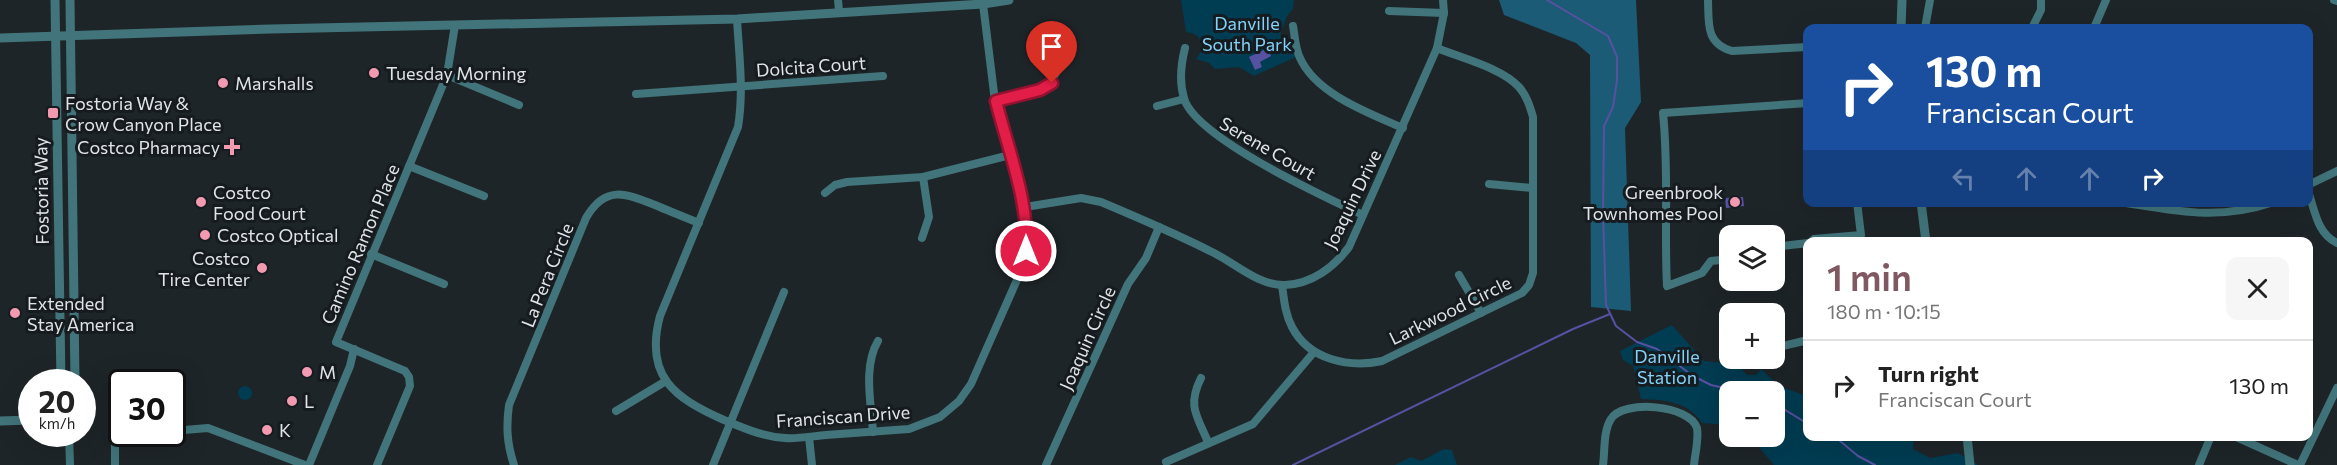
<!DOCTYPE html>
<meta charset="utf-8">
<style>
body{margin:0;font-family:Commissioner,sans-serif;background:#f6f6f6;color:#222;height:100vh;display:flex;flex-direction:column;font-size:22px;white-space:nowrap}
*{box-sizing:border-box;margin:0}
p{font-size:20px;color:#767676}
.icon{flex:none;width:33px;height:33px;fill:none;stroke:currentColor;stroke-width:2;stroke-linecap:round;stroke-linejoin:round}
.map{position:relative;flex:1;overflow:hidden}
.details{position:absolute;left:1803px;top:237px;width:510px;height:204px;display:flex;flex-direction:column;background:#fff;border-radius:12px;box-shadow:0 6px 24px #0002}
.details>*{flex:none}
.guide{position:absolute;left:1803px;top:24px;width:510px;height:183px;border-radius:12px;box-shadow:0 6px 24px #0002;background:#1a4fa0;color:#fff;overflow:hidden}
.fabs{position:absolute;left:1719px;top:225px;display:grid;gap:12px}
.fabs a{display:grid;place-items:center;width:66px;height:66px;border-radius:12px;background:#fff;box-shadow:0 6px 24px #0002;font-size:30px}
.speed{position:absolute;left:18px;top:369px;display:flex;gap:12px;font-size:30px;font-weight:700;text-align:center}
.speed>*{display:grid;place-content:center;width:78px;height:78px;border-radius:50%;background:#fff;box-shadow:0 6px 24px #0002;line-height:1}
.speed small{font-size:15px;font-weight:400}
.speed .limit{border:3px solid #111;border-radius:9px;background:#fff;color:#111}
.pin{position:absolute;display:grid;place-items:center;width:51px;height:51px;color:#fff;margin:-62px -26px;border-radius:50% 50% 50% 0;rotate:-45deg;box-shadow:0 0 6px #0007}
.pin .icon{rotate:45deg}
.me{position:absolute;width:66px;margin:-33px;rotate:0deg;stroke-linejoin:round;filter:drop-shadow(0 0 4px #0008)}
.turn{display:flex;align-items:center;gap:21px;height:126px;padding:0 24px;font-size:27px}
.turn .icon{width:78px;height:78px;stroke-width:2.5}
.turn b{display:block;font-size:42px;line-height:51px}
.lanes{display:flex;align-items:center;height:57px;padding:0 24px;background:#0003;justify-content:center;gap:30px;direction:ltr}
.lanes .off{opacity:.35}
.round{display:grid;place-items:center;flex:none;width:63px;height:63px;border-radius:12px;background:#f6f6f6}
.head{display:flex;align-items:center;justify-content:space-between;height:102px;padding:0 24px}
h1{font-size:36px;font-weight:600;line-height:45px;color:#805862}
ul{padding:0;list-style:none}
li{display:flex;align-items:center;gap:18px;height:90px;padding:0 24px;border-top:2px solid #e0e0e0}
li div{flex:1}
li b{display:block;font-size:22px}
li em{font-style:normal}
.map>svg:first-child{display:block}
.green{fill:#003c52}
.forest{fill:#1c5b75}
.water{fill:#5651a1}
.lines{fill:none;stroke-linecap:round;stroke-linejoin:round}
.stream{stroke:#5651a1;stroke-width:2}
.minor{stroke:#41757b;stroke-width:8}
.tertiary{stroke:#41757b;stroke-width:9}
.route-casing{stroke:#92132f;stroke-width:15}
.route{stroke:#e11d48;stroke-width:10}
.poi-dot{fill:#f29ab0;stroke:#151b1f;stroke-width:2}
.labels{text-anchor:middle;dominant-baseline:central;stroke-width:6;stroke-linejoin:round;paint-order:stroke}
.park-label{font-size:18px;fill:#84d2f8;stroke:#151b1f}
.street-label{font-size:18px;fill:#e0e4e7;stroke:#151b1f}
.poi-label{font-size:18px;fill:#e0e4e7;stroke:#151b1f;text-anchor:start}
</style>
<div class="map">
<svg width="2337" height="465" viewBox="0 0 2337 465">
<rect width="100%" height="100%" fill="#1e2528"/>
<!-- green -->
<g class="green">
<path d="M1181,0H1294L1293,9L1287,16L1280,35L1296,57L1254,76L1239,67L1215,69L1209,63L1196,59C1207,47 1201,33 1186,32Z"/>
<path d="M1672,325L1704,361L1737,364L1747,375H1756L1761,369L1779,386L1807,396L1808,436L1914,438L1913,449L1930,458L1958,453L1978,465H1774L1750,437L1774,436V392H1730L1729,425L1702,423C1688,401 1664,400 1641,399L1633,366L1623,360L1620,351Z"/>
<circle cx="245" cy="393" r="7"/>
<polygon points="1444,449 1452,450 1457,465 1395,465 1411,457 1421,461"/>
</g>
<!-- forest -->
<polygon class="forest" points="1499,0 1636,0 1641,102 1625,128 1631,311 1591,307 1590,55 1576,43 1504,15"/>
<!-- water -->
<g class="water">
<polygon points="1268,48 1271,56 1260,62 1262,67 1255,70 1249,57"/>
<polygon points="1743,197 1744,206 1726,208 1725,198"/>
</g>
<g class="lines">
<!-- stream -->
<g class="stream">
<polyline points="1547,0 1608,36 1617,57 1617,80 1613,107 1604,126 1603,214 1606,305 1616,326 1637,342 1657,349 1693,376 1711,385 1742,392"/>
<polyline points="1774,403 1808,424"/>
<polyline points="1834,436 1858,456 1875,465"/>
<polyline points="1293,465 1573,329 1610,314"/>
</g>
<!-- minor -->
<g class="minor">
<polyline points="838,0 839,11"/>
<path d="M1708,0C1709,23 1705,43 1732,51L1808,47"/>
<polyline points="2334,0 2337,1"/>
<polyline points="1389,11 1444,13"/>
<path d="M737,19C739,55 744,91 738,127L660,316C644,376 674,398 724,420C744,428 763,437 785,438C798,439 813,436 826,435C854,433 881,431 909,429L940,417L959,401L971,384L1020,273L1026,251L1027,229L1025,207L995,101L983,4"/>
<path d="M1293,26C1295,36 1295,48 1300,58C1316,94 1369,113 1403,128"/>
<polyline points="1925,28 1930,0"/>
<polyline points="2032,28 2041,10 2041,0"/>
<polyline points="2094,28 2106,0"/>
<path d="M1185,48C1181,64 1179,82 1184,98C1194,137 1325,197 1363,215"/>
<polyline points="447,75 519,105"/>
<polyline points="636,94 883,76"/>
<path d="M995,101C1027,93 1052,96 1061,59"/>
<polyline points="1157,106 1184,99"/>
<polyline points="409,166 484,196"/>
<polyline points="1489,184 1532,188"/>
<polyline points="2308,185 2337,171"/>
<path d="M2308,191C2315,211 2317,233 2337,243"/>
<polyline points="825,193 835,185 847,182 923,177 1010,155"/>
<path d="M2120,202C2177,211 2217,221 2274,202"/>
<path d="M1025,207L1081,198L1101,202C1139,218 1177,234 1214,253C1236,264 1259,286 1285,285C1312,284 1334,267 1349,247L1437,48L1444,13L1443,0"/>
<polyline points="922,238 929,217 923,177"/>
<polyline points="1811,242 1814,239 1861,235 1857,202"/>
<polyline points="1774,247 1808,243"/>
<polyline points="371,254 444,284"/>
<path d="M1730,259L1711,261L1702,273L1667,286C1664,228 1669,171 1663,113L1808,103"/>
<polyline points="1459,275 1481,313"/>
<path d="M1282,285C1284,299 1285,314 1292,327C1309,360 1349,368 1382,361L1522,293L1529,285L1533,273V117C1530,107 1527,96 1519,87C1502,68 1461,58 1437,48"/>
<polyline points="1774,348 1808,340"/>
<polyline points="1749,363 1752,358"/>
<path d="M1201,378C1187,406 1197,416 1208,442"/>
<polyline points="616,411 666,381"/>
<polyline points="172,431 208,428 305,465"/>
<path d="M873,432C871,403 863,366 878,341"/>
<polyline points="69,434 70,465"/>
<polyline points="2234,436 2298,465"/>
<polyline points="809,437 812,465"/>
<polyline points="1166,462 1253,424 1314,352"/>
<polyline points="115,465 115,435 143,434"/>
<polyline points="309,465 350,366 354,349"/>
<polyline points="377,465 410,386 409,377 405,371 336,342 447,75 455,25"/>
<path d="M514,465C507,444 506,427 509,405L586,218C605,185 625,193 655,205C669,211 684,217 699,223"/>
<polyline points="713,465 784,292"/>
<polyline points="1046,465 1128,284 1146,258 1159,227"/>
<path d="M1603,465C1605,452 1603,431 1611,419C1623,399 1690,405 1697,428C1699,439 1695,454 1694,465"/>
<polyline points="2199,465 2211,436"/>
<polyline points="2300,465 2337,388"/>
</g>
<!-- tertiary -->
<g class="tertiary">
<polyline points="55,0 61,382"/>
<polyline points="70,0 75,382"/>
<polyline points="1901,28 1902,0"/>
<polyline points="0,38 271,29 737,19 983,4 1009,0"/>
<polyline points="1921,202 1926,242"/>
<polyline points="0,421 32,420"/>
<polyline points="1967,436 1970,465"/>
</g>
</g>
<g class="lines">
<defs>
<path id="route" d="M1026,251C1029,200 1008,150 996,101L1040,90L1052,83"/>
</defs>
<!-- route casing -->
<use href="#route" class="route-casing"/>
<!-- route -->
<use href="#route" class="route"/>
</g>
<!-- markers -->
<g class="poi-dot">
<circle cx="374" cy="73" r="6"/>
<circle cx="223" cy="83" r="6"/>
<rect x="47" y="107" width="12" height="12" rx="3"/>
<path d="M229 138h6v6h6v6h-6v6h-6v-6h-6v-6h6z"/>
<circle cx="201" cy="202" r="6"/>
<circle cx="1735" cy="202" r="6"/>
<circle cx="205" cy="235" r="6"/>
<circle cx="262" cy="268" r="6"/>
<circle cx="15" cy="313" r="6"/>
<circle cx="307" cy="372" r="6"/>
<circle cx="292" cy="401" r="6"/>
<circle cx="267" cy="430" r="6"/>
</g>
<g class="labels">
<!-- park labels -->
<g class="park-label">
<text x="1247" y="23">Danville<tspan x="1247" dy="21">South Park</tspan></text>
<text x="1667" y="356">Danville<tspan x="1667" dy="21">Station</tspan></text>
</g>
<!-- street labels -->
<g class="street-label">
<text transform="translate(811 66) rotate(-4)">Dolcita Court</text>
<text transform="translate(1268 148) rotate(30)">Serene Court</text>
<text transform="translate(41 191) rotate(-91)">Fostoria Way</text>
<text transform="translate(1352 199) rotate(-64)">Joaquin Drive</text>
<text transform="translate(360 244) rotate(-67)">Camino Ramon Place</text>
<text transform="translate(547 275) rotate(-68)">La Pera Circle</text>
<text transform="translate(1450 310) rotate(-26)">Larkwood Circle</text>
<text transform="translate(1087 338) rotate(-66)">Joaquin Circle</text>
<text transform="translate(843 416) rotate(-4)">Franciscan Drive</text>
</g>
<!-- poi labels -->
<g class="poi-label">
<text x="386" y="73">Tuesday Morning</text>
<text x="235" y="83">Marshalls</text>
<text x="65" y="103">Fostoria Way &amp;<tspan x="65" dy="21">Crow Canyon Place</tspan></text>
<text x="220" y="147" text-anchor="end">Costco Pharmacy</text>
<text x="213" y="192">Costco<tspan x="213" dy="21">Food Court</tspan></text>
<text x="1723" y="192" text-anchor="end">Greenbrook<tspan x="1723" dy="21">Townhomes Pool</tspan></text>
<text x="217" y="235">Costco Optical</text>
<text x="250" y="258" text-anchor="end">Costco<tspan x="250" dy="21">Tire Center</tspan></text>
<text x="27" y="303">Extended<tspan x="27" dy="21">Stay America</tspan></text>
<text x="319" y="372">M</text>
<text x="304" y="401">L</text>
<text x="279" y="430">K</text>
</g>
</g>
</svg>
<div class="fabs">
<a><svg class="icon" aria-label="layers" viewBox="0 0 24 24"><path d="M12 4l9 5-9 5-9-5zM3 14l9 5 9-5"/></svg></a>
<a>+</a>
<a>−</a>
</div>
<div class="speed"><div>20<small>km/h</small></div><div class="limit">30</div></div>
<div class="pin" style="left:1052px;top:83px;background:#d93025"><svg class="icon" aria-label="arrive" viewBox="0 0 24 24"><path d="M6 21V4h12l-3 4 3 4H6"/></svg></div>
<svg class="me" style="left:1026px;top:251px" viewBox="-20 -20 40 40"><circle r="17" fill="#e11d48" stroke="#fff" stroke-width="3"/><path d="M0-11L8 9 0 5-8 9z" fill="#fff"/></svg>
<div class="guide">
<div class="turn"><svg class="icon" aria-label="right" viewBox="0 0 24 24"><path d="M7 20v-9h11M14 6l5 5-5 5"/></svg><div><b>130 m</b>Franciscan Court</div></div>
<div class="lanes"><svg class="icon off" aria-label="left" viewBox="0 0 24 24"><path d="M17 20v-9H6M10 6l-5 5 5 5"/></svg><svg class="icon off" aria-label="ahead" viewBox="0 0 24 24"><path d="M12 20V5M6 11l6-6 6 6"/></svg><svg class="icon off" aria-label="ahead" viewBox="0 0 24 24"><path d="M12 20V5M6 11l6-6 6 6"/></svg><svg class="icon" aria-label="right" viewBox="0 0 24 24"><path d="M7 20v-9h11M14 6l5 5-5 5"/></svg></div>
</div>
<section class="details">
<div class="head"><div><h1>1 min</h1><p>180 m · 10:15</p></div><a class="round"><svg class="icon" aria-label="close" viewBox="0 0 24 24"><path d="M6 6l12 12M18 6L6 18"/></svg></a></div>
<ul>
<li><svg class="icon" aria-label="right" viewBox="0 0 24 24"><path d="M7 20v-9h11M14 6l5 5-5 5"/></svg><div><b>Turn right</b><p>Franciscan Court</p></div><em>130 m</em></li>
</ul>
</section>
</div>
